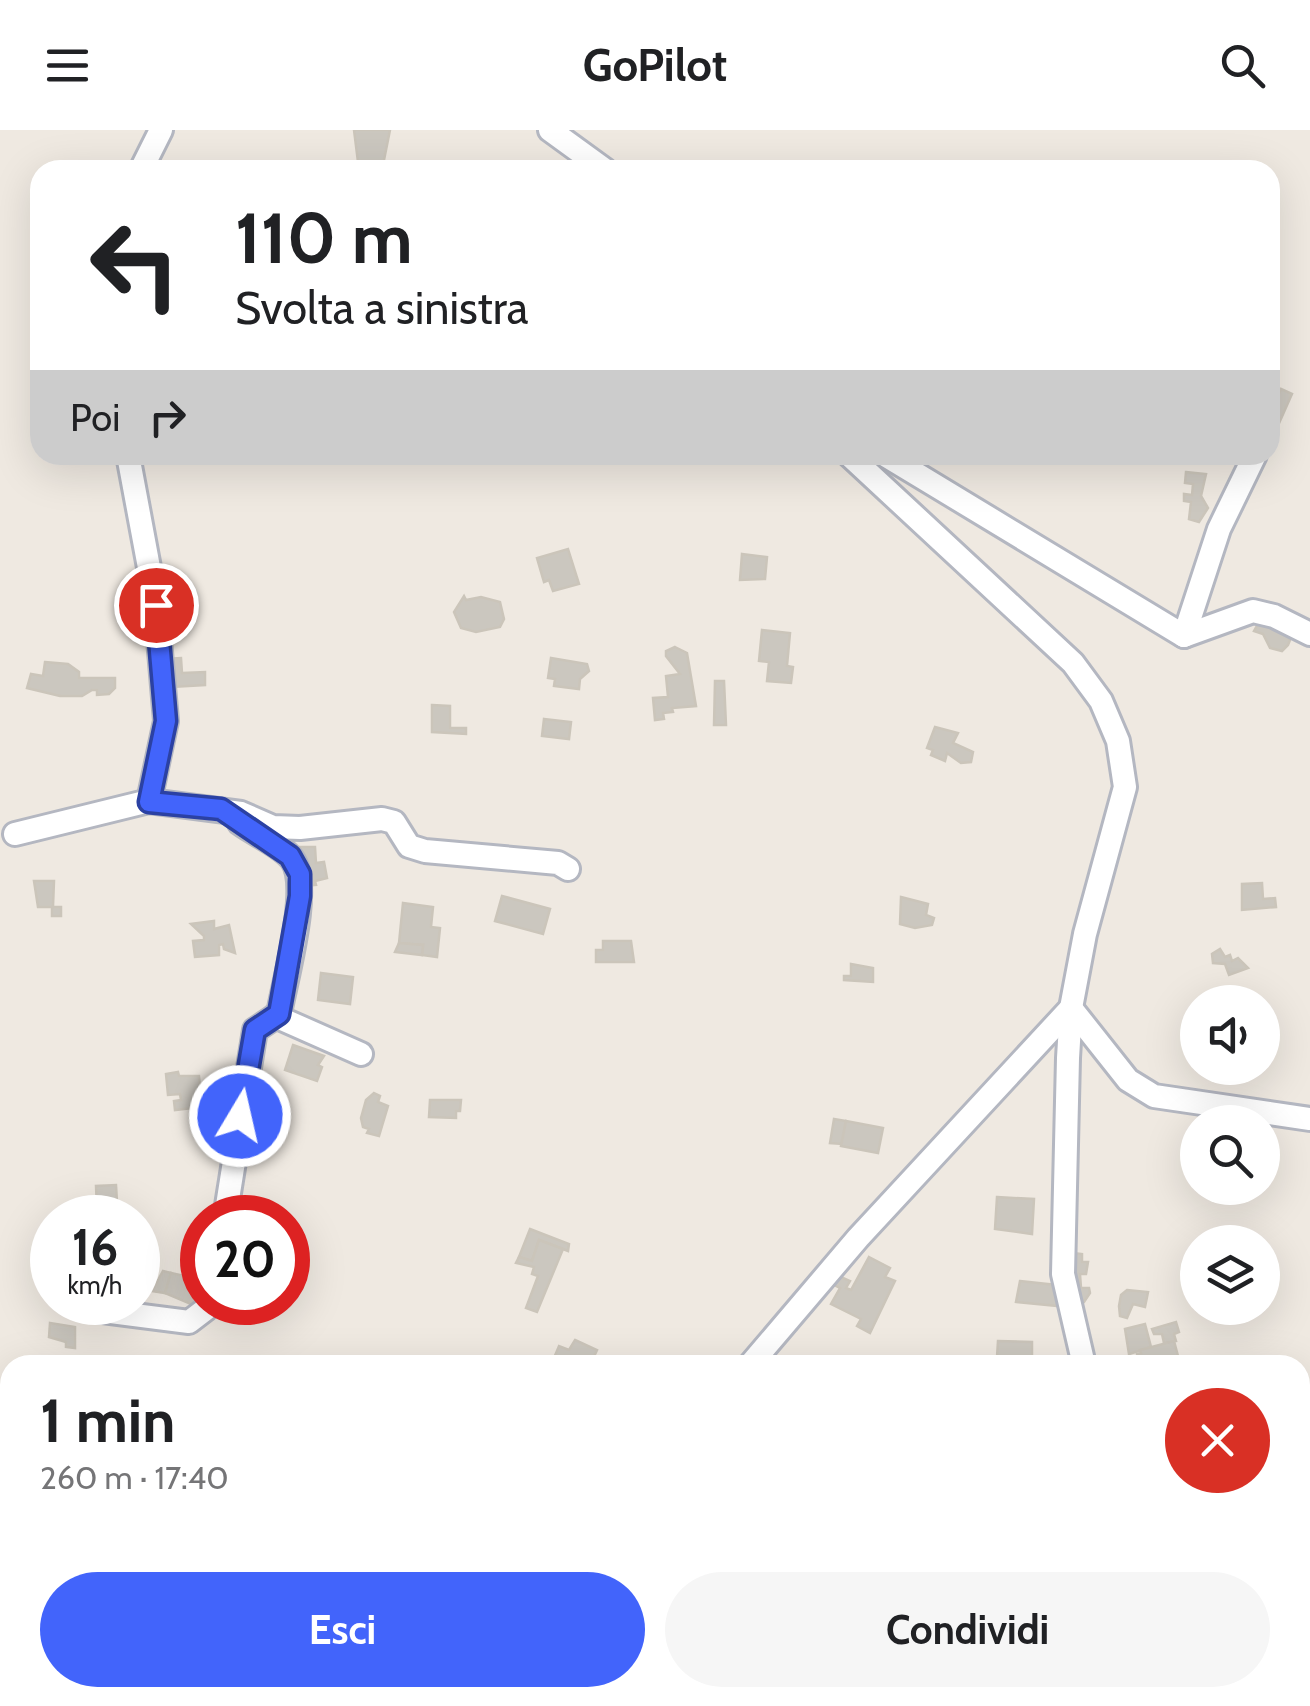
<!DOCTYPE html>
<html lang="it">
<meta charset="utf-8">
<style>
body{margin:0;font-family:Cabin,sans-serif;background:#f6f6f6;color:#202124;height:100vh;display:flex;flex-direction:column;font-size:38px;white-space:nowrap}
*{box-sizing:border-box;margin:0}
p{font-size:32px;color:#757577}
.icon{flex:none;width:55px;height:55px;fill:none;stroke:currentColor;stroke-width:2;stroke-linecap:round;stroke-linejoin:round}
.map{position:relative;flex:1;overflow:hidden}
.side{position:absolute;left:0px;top:1225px;width:1310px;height:352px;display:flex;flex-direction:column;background:#fff;border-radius:30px 30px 0 0;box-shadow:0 10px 40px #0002}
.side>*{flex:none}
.banner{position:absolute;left:30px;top:30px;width:1250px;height:305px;border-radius:30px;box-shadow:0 10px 40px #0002;background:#fff;color:#202124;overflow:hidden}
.controls{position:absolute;left:1180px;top:855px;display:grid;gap:20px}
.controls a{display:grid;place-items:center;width:100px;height:100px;border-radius:50%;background:#fff;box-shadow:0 10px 40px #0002;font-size:50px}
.speed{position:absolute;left:30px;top:1065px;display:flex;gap:20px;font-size:50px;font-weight:700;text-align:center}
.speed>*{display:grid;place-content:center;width:130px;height:130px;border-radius:50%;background:#fff;box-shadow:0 10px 40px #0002;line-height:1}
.speed small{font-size:25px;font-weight:400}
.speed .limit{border:15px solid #d22;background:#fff;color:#111}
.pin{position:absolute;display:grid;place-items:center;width:85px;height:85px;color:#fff;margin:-42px;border:5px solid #fff;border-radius:50%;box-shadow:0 2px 10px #0007}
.me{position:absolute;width:110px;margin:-55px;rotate:9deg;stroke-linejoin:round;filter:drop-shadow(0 0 8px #0008)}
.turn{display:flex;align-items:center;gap:35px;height:210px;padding:0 40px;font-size:45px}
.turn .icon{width:130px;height:130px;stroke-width:2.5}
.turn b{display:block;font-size:70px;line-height:85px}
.then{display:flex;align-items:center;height:95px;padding:0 40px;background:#0003;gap:20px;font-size:38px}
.round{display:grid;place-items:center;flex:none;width:105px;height:105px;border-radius:52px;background:#f6f6f6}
.headline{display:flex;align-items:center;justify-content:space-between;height:170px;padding:0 40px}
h1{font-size:60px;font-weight:700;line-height:75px}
.cta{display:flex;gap:20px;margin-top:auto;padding:20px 40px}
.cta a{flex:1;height:115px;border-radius:60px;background:#4264fb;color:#fff;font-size:40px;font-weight:700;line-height:115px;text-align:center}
.cta a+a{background:#f6f6f6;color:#202124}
header{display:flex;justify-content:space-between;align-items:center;height:130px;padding:0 40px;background:#fff;font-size:45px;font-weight:700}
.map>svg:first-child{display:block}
.building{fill:#cbc7bf;stroke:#cbc5ba;stroke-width:2.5}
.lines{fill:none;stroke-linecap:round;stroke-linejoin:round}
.minor-casing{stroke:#b4b7c1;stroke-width:28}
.minor{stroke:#fff;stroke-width:22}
.route-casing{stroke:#2b41a3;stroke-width:25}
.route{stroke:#4264fb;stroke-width:18}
</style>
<header><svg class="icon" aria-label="menu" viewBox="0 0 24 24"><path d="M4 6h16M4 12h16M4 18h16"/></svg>GoPilot<svg class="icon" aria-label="search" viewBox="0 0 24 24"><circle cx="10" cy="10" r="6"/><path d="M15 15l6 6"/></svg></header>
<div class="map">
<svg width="1310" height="1576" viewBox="0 0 1310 1576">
<rect width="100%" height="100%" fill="#efe9e1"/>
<!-- building -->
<g class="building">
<polygon points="354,0 390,0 382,40 359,40"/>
<polygon points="1281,259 1292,264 1276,300 1270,297 1270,282"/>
<polygon points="1186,342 1206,344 1201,366 1208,378 1199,392 1189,389 1191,372 1184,371 1184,364 1192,365 1193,354 1185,353"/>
<polygon points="568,419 579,454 553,461 549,450 544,452 537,428"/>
<polygon points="742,424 767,427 765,449 740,450"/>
<polygon points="464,466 466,470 481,467 500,472 504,489 500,497 476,502 461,498 454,482"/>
<polygon points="1259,492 1285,504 1290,510 1288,515 1282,521 1270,518 1263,504 1254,501"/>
<polygon points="762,500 790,503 787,536 793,537 791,553 767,551 769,532 759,531"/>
<polygon points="675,517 687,523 696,576 672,578 673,582 663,583 664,589 655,590 653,568 668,567 666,546 680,544 666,526 666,521"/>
<polygon points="181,528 182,543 205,542 205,555 172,557 163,529"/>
<polygon points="551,528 587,534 589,541 580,549 579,559 554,556 555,549 548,548"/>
<polygon points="45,532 68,534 79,542 79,548 115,548 115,558 109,564 97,565 97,560 92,560 82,566 60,566 27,558 31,544 43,546"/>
<polygon points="715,551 724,551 726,595 714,595"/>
<polygon points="432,575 450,576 450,598 466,598 466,604 432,602"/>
<polygon points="544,589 571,592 569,609 542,606"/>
<polygon points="935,597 958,603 953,613 973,622 971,632 961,633 947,623 945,631 931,625 933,620 927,618"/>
<polygon points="300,717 315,717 316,733 324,732 327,748 315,751 316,755 304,756"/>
<polygon points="34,751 54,751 53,777 61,777 61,786 52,786 52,777 38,777"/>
<polygon points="1262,753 1263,769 1275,768 1276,777 1242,780 1242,754"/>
<polygon points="502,766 550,779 543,804 495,791"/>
<polygon points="901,767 928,774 926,785 934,788 932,795 915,798 900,794"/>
<polygon points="403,773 433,777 431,797 440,798 437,827 422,825 423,815 399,813"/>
<polygon points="214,791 214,799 229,795 235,823 224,819 223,814 219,815 219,825 195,827 193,811 204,810 204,806 191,794"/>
<polygon points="603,811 631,811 634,832 596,832 596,820 603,820"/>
<polygon points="399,813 423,815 422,825 395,822"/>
<polygon points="1220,819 1225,827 1230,825 1232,831 1238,828 1248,838 1229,845 1225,834 1213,833 1212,824"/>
<polygon points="851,834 873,838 873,852 844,850 844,846 851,846"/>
<polygon points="321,843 353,847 350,874 318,870"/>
<polygon points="293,915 324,926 318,935 322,937 317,951 285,940"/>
<polygon points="178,942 179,946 199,946 202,977 175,980 174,971 181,970 180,964 168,965 166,944"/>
<polygon points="374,963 380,966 378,972 388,976 379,1006 367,1003 369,999 363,997 361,988 366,970"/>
<polygon points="430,970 461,970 460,981 456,981 456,988 429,987"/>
<polygon points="834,989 846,991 842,1014 830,1013"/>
<polygon points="846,991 883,998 878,1023 841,1016"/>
<polygon points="116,1055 117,1072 110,1073 110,1078 97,1079 96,1056"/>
<polygon points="997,1067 1034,1069 1032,1104 995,1099"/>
<polygon points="530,1099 569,1114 568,1121 539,1110 532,1131 519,1127"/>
<polygon points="539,1110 563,1119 537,1182 526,1178 538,1146 532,1144 534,1137 516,1133 519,1127 532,1131"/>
<polygon points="1073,1123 1082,1124 1082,1132 1088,1132 1086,1144 1080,1144 1081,1158 1089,1158 1090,1163 1084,1172 1078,1172"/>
<polygon points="869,1127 890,1138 885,1147 895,1151 870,1203 857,1196 861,1189 831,1174 840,1158 834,1155 839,1146 850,1151 846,1158 851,1160"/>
<polygon points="163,1141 171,1143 165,1163 152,1161"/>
<polygon points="171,1143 202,1150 198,1177 165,1163"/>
<polygon points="1020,1151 1056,1155 1058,1176 1016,1172"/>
<polygon points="1127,1160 1148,1162 1145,1177 1133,1174 1127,1188 1120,1186 1119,1176 1121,1165"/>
<polygon points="1176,1192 1179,1202 1174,1204 1176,1211 1164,1213 1162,1204 1154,1204 1152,1199"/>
<polygon points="50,1193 75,1197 75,1218 66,1217 66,1212 49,1207"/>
<polygon points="1145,1194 1151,1217 1129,1224 1125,1199"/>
<polygon points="575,1210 597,1220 590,1235 551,1235 559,1216 569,1220"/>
<polygon points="998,1211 1032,1212 1032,1234 1022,1233 1023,1228 997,1227"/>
<polygon points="1174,1211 1178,1226 1139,1233 1137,1224 1141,1223 1140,1220"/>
</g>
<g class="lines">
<defs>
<g id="minor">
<polyline points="550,0 605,40"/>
<polyline points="141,40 161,0"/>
<polyline points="128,325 156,475 166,591 149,671"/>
<polyline points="849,325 1073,533 1101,571 1118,611 1125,657 1085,804 1071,878 1068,928 1063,1144 1084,1235"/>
<polyline points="885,325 1184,506 1253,481 1274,486 1310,504"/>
<polyline points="1184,506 1219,399 1255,325"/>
<polyline points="15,704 149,671 241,683 273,697 300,698 382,689 394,692 409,716 425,721 558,733 568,739"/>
<polyline points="275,886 361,924"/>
<path d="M225,1088L255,900L279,884C285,849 312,756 292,729C281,715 255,704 240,693"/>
<polyline points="95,1180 189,1192 206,1179 208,1172"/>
<polyline points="750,1235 858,1108 1071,878 1128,950 1154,966 1310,989"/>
<polyline points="1300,1523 1310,1536"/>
<polyline points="554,1576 554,1568"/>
</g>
</defs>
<!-- minor casing -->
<use href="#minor" class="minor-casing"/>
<!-- minor -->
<use href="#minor" class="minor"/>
</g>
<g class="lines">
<defs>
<polyline id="route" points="156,475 166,591 149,672 221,679 290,726 300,744 300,766 279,884 255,900 240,986"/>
</defs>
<!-- route casing -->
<use href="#route" class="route-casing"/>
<!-- route -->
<use href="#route" class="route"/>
</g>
</svg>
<div class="controls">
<a><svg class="icon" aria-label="sound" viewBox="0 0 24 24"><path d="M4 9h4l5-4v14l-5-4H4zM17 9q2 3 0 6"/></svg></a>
<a><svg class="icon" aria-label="search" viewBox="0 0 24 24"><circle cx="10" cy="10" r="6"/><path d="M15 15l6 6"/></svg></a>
<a><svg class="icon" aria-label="layers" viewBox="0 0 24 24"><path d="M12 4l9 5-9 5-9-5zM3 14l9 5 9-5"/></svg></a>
</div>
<div class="speed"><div>16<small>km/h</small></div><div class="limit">20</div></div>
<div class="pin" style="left:156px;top:475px;background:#d93025"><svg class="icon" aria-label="arrive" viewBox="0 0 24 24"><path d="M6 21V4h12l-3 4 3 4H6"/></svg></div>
<svg class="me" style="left:240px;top:986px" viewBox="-20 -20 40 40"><circle r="17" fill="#4264fb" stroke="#fff" stroke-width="3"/><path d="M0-11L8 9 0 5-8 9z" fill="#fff"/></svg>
<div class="banner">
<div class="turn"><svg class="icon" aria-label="left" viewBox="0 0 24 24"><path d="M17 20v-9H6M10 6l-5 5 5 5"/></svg><div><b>110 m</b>Svolta a sinistra</div></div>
<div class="then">Poi<svg class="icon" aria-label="right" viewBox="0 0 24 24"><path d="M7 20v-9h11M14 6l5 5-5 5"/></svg></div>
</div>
<section class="side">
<div class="headline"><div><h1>1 min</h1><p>260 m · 17:40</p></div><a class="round" style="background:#d93025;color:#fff"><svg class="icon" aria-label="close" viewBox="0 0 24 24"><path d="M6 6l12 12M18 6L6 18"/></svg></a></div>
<div class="cta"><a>Esci</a><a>Condividi</a></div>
</section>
</div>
